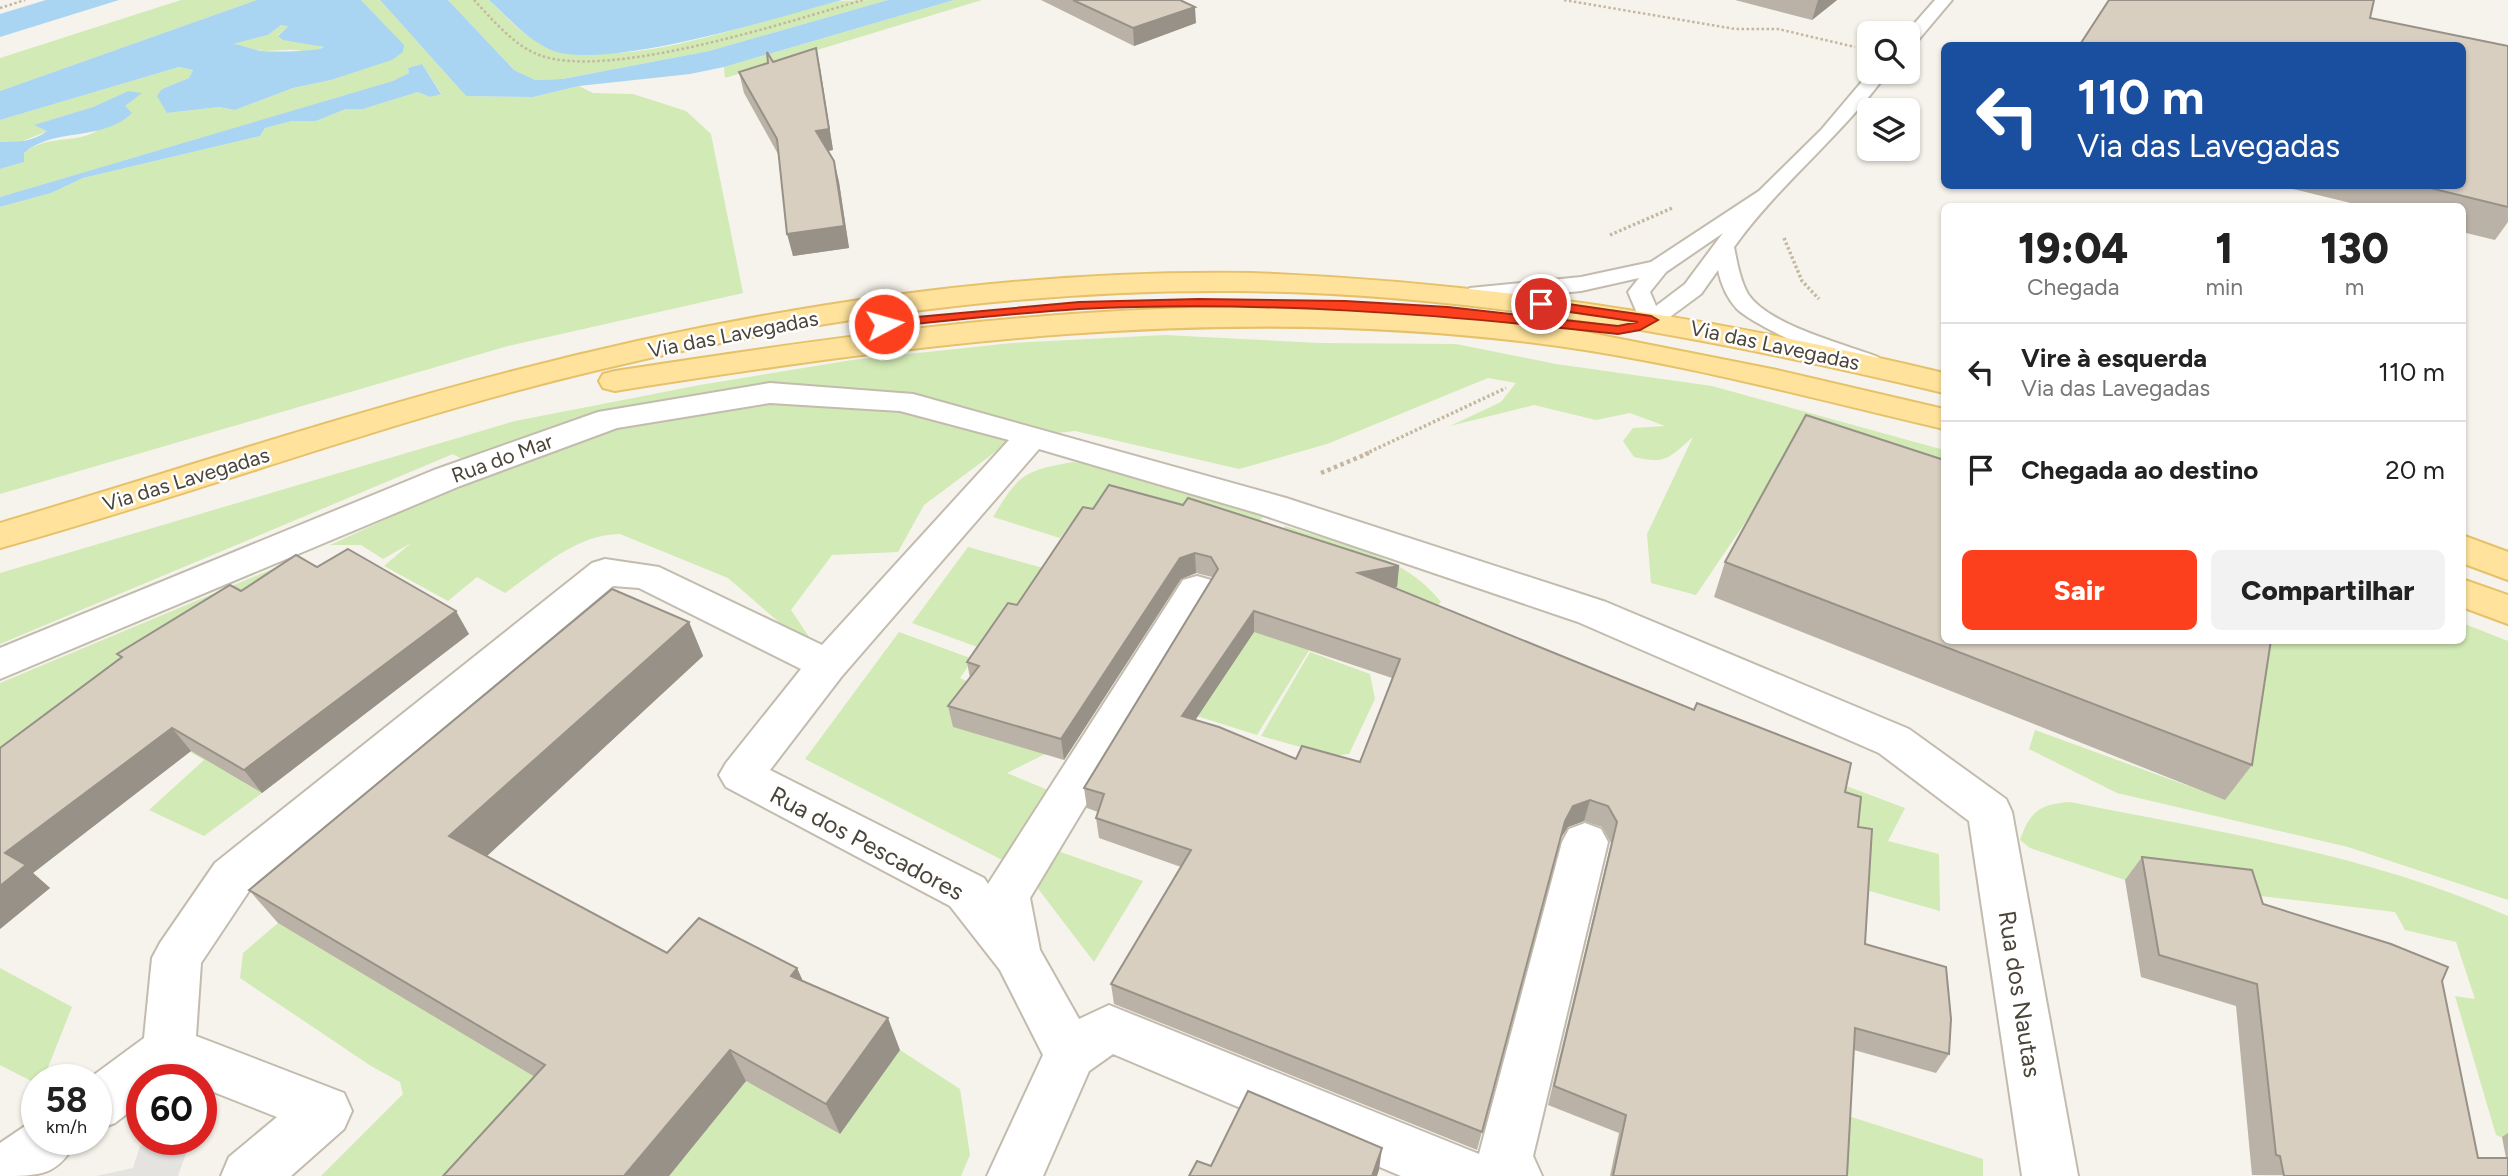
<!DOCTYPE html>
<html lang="pt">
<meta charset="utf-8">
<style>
body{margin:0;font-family:Figtree,sans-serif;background:#f2f2f2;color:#222;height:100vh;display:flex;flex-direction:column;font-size:26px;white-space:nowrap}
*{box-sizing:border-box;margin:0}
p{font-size:23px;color:#767676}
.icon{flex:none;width:38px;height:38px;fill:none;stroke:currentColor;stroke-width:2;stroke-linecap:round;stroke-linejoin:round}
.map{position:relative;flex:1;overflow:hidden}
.drawer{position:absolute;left:1941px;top:203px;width:525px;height:441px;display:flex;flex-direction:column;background:#fff;border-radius:10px;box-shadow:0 2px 5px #0004}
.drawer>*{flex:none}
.hud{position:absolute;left:1941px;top:42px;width:525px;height:147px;border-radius:10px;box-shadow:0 2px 5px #0004;background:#1a4fa0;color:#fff;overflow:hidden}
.fabs{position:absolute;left:1857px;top:21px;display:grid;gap:14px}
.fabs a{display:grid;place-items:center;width:63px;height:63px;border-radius:10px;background:#fff;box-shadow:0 2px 5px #0004;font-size:35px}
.speed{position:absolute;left:21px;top:1064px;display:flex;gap:14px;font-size:35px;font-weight:700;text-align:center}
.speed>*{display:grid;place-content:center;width:91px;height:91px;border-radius:50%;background:#fff;box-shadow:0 2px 5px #0004;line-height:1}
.speed small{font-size:18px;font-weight:400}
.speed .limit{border:10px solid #d22;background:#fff;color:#111}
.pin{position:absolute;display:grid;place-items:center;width:60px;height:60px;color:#fff;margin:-30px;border:4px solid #fff;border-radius:50%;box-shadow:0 2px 7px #0007}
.me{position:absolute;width:77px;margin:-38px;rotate:84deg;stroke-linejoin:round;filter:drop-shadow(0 0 5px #0008)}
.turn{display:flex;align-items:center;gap:24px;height:147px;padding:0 21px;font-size:32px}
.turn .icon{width:91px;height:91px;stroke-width:2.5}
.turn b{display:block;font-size:49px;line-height:60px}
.eta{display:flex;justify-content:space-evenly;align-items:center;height:119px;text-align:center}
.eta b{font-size:42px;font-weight:800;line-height:49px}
.cta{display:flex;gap:14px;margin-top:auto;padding:14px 21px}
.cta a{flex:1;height:80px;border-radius:10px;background:#fc3f1d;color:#fff;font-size:28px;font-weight:800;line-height:80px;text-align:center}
.cta a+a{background:#f2f2f2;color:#222}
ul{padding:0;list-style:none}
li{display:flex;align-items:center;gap:21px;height:98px;padding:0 21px;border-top:2px solid #e0e0e0}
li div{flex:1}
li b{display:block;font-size:26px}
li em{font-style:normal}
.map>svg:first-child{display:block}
.green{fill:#d2eab5}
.parking{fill:#e5e3e0}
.water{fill:#a9d4f2;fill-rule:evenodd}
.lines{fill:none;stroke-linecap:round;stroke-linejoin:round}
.service-casing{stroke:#c2bbae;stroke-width:4}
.minor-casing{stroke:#c2bbae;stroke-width:4}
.primary-casing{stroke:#e6c16a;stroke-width:4}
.path-far2{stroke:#c4b79f;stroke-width:2.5;stroke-dasharray:2.5 2.5;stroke-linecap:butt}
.path-far1{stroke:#c4b79f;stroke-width:3.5;stroke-dasharray:2.5 2.5;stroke-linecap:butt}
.path{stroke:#c4b79f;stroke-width:4.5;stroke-dasharray:3.5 3.5;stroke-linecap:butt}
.service{fill:#fff;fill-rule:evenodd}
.minor{fill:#fff;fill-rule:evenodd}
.primary{fill:#ffe39c;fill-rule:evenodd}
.wall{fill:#bab2a6;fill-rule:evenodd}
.shaded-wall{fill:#979187}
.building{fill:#d8cfc1;stroke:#979187;stroke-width:2;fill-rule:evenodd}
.route{fill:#fc3f1d;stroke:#a42913;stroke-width:2}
.labels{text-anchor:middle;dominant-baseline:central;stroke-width:5;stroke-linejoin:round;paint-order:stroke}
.street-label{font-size:21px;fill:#4b4439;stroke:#fff}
.near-street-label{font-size:24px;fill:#4b4439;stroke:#fff}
</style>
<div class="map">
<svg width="2508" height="1176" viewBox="0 0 2508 1176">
<rect width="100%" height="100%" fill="#f6f3ec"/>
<!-- green -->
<g class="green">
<polygon points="181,0 257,0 0,91 0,58"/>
<path d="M361,0H380L466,96L533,97L579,86L593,93L633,94L686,111L711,134L743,293L508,346L0,494V207L51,193L83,178L260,136L265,128L292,121H316L346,109H363L418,92L430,97L441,93L422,64L408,68L409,73L394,81L0,197V169L24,162V153C43,137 66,142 88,135C111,127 121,104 141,94L128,91L93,107L35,125L48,131L20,142H0V120L179,67L193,70L189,78L162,89L167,113L219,107L235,110L293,88L331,80L391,60L403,52V45Z"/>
<path d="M448,0H489C502,12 517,30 533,39C612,82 756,18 840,1C855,0 873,0 888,0L709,51L561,79L535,80L514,70Z"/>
<polygon points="954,0 982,0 725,78 724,67"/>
<path d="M281,25H289L278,35L283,39L324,47L309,53C294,47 279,51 264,51C253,50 243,45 231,44L268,35Z"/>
<path d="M1165,335L1318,343L1456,344L1556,364L1712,386L1944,450V500L1795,449L1696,595L1651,583L1647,534L1693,437C1670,457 1666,465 1634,457L1623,441L1633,428L1665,426L1630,413L1596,420L1534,405L1450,426L1501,402L1516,383L1488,378L1327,444L1239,469L1075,431L1014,438L924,505L898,552L832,555L791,610L828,665L728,578L620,534C576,534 540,569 505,593L477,577L448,601L384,566L411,543L383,559L361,545H330L436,496L477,468L453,454L0,644V573L515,421L700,385L852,360L1012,343Z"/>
<path d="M1073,462L1095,465L1263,517L1247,537L1096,530L1071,523L1060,538L993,517C1019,474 1023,471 1073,462Z"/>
<path d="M1285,526C1340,544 1404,554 1441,602L1435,608L1356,574L1257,735L1143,699L1280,537Z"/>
<polygon points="968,547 1043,568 1036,575 1059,582 988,651 912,623"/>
<polygon points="277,567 304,581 243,782 262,793 204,836 149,810 204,760 123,713 0,781 0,683"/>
<polygon points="2462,623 2508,641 2508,900 2348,847 2117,793 2029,749 2035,730 2224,799 2256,641 2462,640"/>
<polygon points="899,632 973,659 960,678 971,683 1045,754 1007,773 1055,793 1008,863 805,759"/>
<polygon points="1310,652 1370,674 1375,699 1349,754 1332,756 1261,736"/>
<polygon points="1841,784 1905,808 1888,841 1939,854 1940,911 1859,888"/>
<path d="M2070,802C2219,832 2368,854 2508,916V1140L2496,1135L2455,996L2475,999L2456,942L2405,930L2395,912L2125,880L2030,848L2020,840C2030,811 2040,804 2070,802Z"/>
<polygon points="1052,849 1143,881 1094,962 1033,882"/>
<polygon points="278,923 568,1096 496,1176 321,1176 403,1094 400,1082 371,1066 240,978 243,953"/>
<polygon points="0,968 72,1007 43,1080 37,1080 37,1084 0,1065"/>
<polygon points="900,1050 960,1089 970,1155 961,1176 669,1176 746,1081 840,1134"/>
<polygon points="1839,1113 1983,1159 1983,1176 1836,1176"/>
</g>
<!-- parking -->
<polygon class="parking" points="168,1139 191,1139 178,1176 96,1176 133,1168 140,1146"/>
<!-- water -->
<g class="water">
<polygon points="46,0 119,0 0,37 0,14"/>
<path d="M257,0H361L404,45L403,52L392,60L331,80L293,88L235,110L219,107L167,113L157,96L162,89L189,78L193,70L179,67L0,120V91ZM281,25L288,26L278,36L283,40L324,47C318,52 272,52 261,51C251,49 243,45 233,44L268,35Z"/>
<polygon points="380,0 448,0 514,70 535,80 562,79 709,51 888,0 954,0 724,67 690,74 579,86 533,97 466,96"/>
<path d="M489,0H842C782,16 605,72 551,50C527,40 508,17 489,0Z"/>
<polygon points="422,64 441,94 430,97 418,92 363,109 346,109 316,121 292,121 265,128 260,136 83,178 51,193 0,207 0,197 393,81 409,73 408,68"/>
<path d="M128,91L142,93L125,106L132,113C103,142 53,127 24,153V162L0,169V142C17,142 33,142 47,131L34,125L93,107Z"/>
</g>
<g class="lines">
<defs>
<g id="service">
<polygon points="1935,0 1952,0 1914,45 1908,46 1906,33"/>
<path d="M1870,72H1888C1842,136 1779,184 1734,247C1737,262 1740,280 1748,294C1768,325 1844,344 1878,357L1882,362L1878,367C1855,373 1756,327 1737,309C1727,298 1721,284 1718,270L1701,294L1659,325L1651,327L1640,320L1628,292L1639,278L1581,291L1470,302L1459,295L1470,288L1581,277L1651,262L1759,191L1821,130ZM1723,233L1685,284L1656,306L1650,292L1666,272Z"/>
</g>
<g id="minor">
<polygon points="770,383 913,394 1286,498 1606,602 1909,729 2006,799 2012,812 2078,1176 2022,1176 1969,821 1879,753 1578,622 1260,514 1039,449 842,676 770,770 984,878 988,884 1183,580 1197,576 1211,580 1216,589 1030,898 1040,950 1079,1019 1109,1005 1479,1154 1562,842 1569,829 1585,823 1601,829 1608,842 1533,1156 1542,1176 1401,1176 1113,1054 1089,1071 1043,1176 987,1176 1043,1055 1000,970 950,906 726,787 719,775 726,763 801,669 639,588 613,586 249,891 201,963 196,1036 344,1093 352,1111 344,1129 291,1176 221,1176 229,1157 277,1117 201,1087 201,1080 175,1077 171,1080 142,1080 142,1102 115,1123 96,1130 96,1080 87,1080 144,1038 152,958 160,943 215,863 592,563 605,559 659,567 822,645 1009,440 900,411 770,403 617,428 460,486 0,679 0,648 434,470 598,412"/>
<path d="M37,1118V1139H77C59,1176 40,1176 0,1176V1143Z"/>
</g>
<g id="primary">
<path d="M1252,273C1487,282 1717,318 1944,373V393C1712,338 1475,293 1235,291C1023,289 808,320 602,369C398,417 202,492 0,548V523C171,472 340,416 513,371C752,309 1005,269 1252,273Z"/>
<path d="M1238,307L1432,314L1575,330L1777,370L1944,409V429C1807,397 1669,359 1528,342C1215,304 924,342 615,391L603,388L599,381L603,374L615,371C822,339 1028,309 1238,307Z"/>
<polygon points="2462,535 2508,552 2508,580 2462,563"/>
<polygon points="2462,579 2508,595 2508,624 2462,607"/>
</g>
</defs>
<!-- service casing -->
<use href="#service" class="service-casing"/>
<!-- minor casing -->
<use href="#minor" class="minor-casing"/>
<!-- primary casing -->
<use href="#primary" class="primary-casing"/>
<!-- path-far2 -->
<g class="path-far2">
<path d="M474,0C492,19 513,45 539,55C608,81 790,21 863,0"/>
<polyline points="1564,0 1735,29 1778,29 1855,47"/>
<polyline points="0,8 25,0"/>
</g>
<!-- path-far1 -->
<g class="path-far1">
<polyline points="1610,235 1672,208"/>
<polyline points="1784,238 1802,281 1819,299"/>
<polyline points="1365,454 1506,388"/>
</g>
<!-- path -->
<polyline class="path" points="1321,473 1369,453"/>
<!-- service -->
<use href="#service" class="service"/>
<!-- minor -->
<use href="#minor" class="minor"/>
<!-- primary -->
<use href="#primary" class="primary"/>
</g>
<!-- wall -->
<g class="wall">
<polygon points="1041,0 1180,0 1196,23 1134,46"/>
<polygon points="1735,0 1837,0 1812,20"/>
<polygon points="2370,18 2508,46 2508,222 2495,240 2462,232 2462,206 2363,206 2281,186 2462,186"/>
<polygon points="816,48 820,68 833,150 828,151 834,161 839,182 849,248 793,256 778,154 744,93 739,72"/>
<path d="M1093,509L1399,566L1397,587L1394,588L1845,792L1858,827L1865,944L1949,1054L1936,1073L1854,1050L1847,1176H1610L1619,1133L1548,1105L1611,843L1602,827L1584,821L1568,827L1559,841L1477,1150L1114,1004L1111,984L1181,867L1099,838L1096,818L1098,812L1087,808L1084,788L1212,578V577L1196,573L1181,579L1064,760L953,727L948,706L970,678L967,662L1017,605ZM1254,632L1392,678L1360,762L1296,759L1195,720Z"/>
<polygon points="1725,562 2252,765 2225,800 1714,597"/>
<polygon points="317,567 469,634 262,793 191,751 33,873 50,888 0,929 121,658 117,654 241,591"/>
<polygon points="689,622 703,656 486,856 667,953 797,968 803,981 900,1050 840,1134 746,1081 669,1176 443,1176 535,1077 278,923 249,890"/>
<polygon points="2142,857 2263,904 2442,981 2478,1158 2506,1158 2502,1137 2508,1133 2508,1176 2252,1175 2236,1006 2141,977 2125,880"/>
</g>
<!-- shaded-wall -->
<g class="shaded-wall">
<polygon points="1818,0 1837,0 1812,20"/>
<polygon points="1195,7 1196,23 1134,46 1133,28"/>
<polygon points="816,48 820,68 833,150 821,152 816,131"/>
<polygon points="834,161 839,182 849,248 793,256 787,234"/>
<polygon points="1195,553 1196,573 1181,579 1064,760 1061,739 1180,558"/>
<polygon points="1399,566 1397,587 1357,594 1358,573"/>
<polygon points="456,611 469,634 262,793 244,770"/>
<polygon points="1254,611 1254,632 1184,737 1182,716"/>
<polygon points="689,622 703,656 472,870 449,836"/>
<polygon points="172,728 191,751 33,873 50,888 0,929 0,886 5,853"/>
<polygon points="1590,800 1584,821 1568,827 1559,841 1477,1150 1565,821 1573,806"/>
<polygon points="797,968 811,1000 791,976"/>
<polygon points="888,1018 900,1050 840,1134 826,1104"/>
<polygon points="730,1050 746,1081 669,1176 624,1176"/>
<polygon points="1382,1148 1379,1170 1377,1176 1372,1176"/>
</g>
<!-- building -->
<g class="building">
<polygon points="1073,0 1180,0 1195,7 1133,28"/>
<polygon points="2109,0 2374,0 2370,18 2508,46 2508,207 2422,186 2462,186 2462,46 2079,46"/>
<polygon points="816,48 829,129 816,131 834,161 844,226 787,234 777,139 739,72 768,63 767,52 773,62"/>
<polygon points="1806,415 1944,460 1944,640 2271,640 2252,765 1725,562"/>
<path d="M1109,485L1183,505L1188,498L1399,566L1358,573L1694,710L1697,703L1851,763L1845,792L1861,797L1858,827L1872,829L1865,944L1946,967L1951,1019L1949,1054L1855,1028L1847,1176H1613L1626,1115L1554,1086L1617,822L1608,806L1590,800L1573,806L1565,821L1482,1132L1111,984L1191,850L1096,818L1104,794L1084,788L1218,569L1211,557L1195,553L1180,558L1061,739L948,706L979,666L967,662L1008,603L1017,605L1083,507L1093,509ZM1254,611L1400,659L1360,762L1302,746L1296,759L1219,727L1182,716Z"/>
<polygon points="348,549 456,611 244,770 172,728 5,853 26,865 0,886 0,748 122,657 117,654 230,585 241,591 296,555 317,567"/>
<polygon points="612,589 689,622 449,836 667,953 699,918 797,968 791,976 888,1018 826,1104 730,1050 624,1176 443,1176 545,1065 249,890"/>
<polygon points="2142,857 2252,870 2263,904 2391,944 2448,967 2442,981 2478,1158 2508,1158 2508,1176 2284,1176 2280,1156 2276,1155 2257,984 2159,955"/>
<polygon points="1248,1091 1382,1148 1372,1176 1189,1176 1197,1161 1211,1166"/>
</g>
<!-- route -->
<path class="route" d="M1199,299L1345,301L1448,307L1618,326L1638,322L1536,307L1535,304L1541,300L1651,316L1658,320L1640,330L1618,334C1439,314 1260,300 1079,309C1014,313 949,321 884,327L878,324L884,320L1079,302Z"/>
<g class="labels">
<!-- street labels -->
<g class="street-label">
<text transform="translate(733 334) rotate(-11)">Via das Lavegadas</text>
<text transform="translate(1775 345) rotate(12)">Via das Lavegadas</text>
<text transform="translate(502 458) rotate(-20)">Rua do Mar</text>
<text transform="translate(186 479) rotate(-17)">Via das Lavegadas</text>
</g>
<!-- near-street labels -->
<g class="near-street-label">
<text transform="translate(867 843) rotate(28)">Rua dos Pescadores</text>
<text transform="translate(2020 994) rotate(81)">Rua dos Nautas</text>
</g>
</g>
</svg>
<div class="fabs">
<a><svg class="icon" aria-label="search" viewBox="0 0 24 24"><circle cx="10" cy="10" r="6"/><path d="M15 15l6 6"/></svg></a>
<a><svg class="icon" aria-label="layers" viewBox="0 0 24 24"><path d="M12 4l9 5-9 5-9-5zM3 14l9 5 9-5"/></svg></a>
</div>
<div class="speed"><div>58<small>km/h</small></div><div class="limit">60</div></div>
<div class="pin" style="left:1541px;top:304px;background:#d93025"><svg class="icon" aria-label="arrive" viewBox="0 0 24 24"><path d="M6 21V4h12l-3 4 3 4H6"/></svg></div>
<svg class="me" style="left:884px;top:324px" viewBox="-20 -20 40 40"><circle r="17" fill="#fc3f1d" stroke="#fff" stroke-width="3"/><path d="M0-11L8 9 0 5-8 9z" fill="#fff"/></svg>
<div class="hud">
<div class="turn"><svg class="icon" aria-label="left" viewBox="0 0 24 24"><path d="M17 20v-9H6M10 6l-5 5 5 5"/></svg><div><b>110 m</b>Via das Lavegadas</div></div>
</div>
<section class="drawer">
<div class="eta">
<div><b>19:04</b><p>Chegada</p></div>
<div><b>1</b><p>min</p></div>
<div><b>130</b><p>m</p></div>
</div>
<ul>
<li><svg class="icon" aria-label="left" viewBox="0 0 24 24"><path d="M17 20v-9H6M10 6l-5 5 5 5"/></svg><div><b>Vire à esquerda</b><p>Via das Lavegadas</p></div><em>110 m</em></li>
<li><svg class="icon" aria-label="arrive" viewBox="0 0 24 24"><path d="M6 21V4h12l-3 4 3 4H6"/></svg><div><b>Chegada ao destino</b></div><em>20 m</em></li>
</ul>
<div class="cta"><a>Sair</a><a>Compartilhar</a></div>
</section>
</div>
